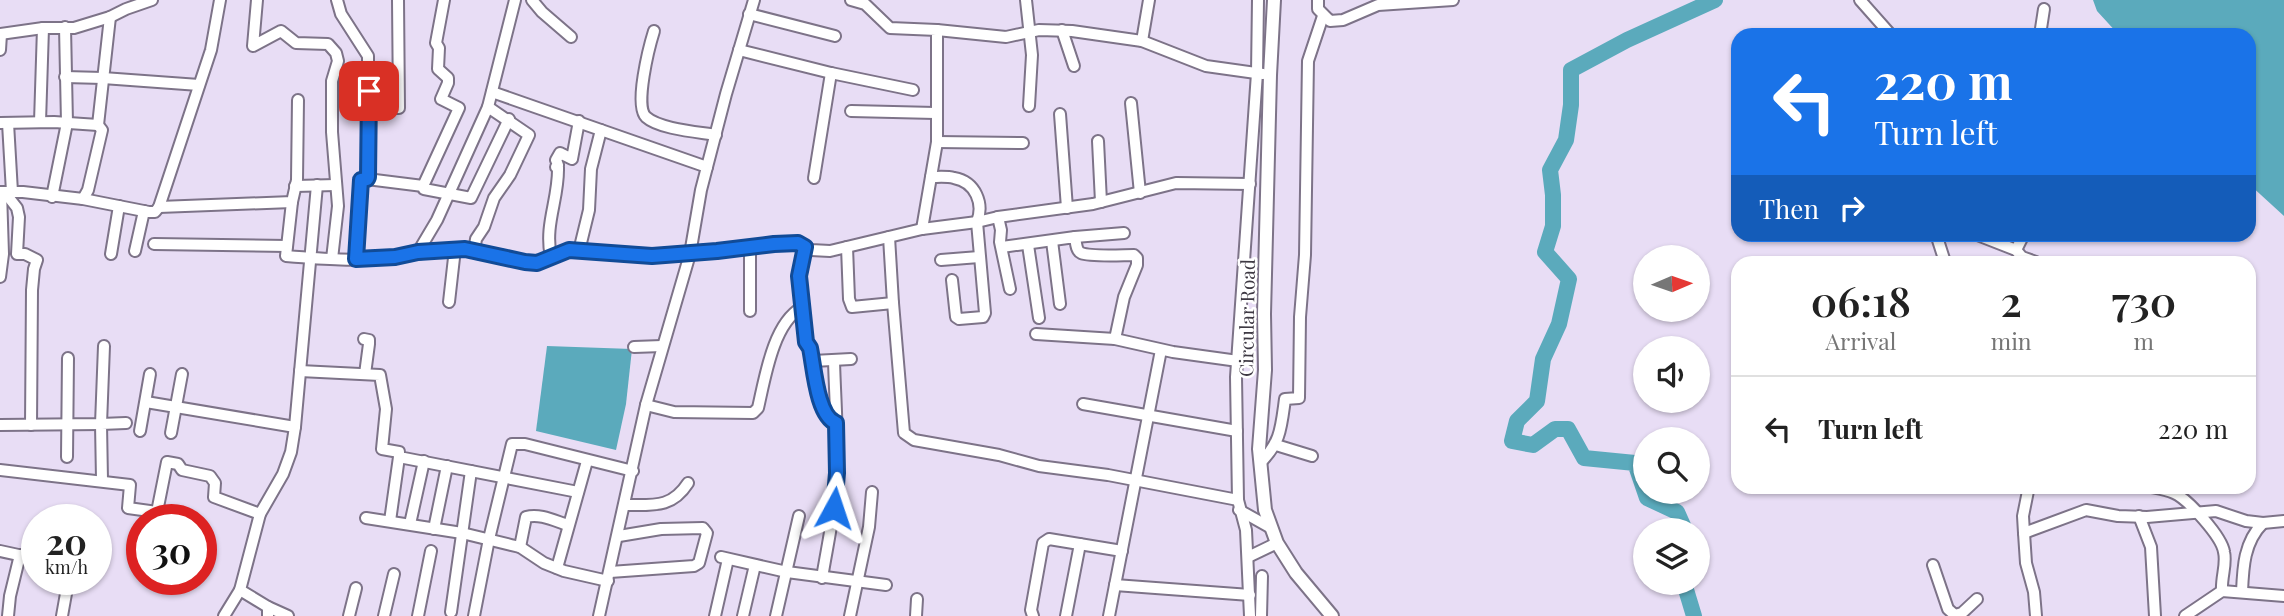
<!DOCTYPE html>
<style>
body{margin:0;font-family:"Playfair Display",serif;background:#f6f6f6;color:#222;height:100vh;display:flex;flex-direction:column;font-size:26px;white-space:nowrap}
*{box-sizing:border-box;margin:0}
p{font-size:23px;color:#767676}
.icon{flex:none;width:38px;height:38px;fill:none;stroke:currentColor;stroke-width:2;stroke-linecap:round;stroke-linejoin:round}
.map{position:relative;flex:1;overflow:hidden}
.details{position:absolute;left:1731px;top:256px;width:525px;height:238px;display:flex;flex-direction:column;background:#fff;border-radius:21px;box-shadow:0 2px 5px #0004}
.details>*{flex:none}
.top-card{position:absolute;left:1731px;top:28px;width:525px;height:214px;border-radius:21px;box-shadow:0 2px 5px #0004;background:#1a73e8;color:#fff;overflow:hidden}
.needle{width:46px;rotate:88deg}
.buttons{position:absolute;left:1633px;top:245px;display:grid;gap:14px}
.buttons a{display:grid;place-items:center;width:77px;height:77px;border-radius:50%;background:#fff;box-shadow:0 2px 5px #0004;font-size:35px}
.speed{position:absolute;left:21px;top:504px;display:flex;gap:14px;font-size:35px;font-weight:700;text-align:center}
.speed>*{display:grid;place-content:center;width:91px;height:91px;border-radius:50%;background:#fff;box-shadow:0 2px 5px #0004;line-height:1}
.speed small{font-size:18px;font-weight:400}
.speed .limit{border:10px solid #d22;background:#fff;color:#111}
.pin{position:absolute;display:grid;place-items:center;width:60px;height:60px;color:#fff;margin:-30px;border-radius:14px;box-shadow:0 4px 10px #0006}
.me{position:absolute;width:77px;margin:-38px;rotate:5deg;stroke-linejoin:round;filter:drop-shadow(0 0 5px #0008)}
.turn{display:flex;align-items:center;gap:24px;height:147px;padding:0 28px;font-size:32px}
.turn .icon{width:91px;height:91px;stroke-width:2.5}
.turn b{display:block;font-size:49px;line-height:60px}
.then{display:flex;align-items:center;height:66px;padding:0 28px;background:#0003;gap:14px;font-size:26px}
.eta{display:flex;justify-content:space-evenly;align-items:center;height:119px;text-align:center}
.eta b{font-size:42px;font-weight:600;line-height:49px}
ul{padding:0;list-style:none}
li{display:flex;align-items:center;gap:21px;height:105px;padding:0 28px;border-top:2px solid #e0e0e0}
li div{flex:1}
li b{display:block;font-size:26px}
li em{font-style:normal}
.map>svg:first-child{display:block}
.water{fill:#5baabc}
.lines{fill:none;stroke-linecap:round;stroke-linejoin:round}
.river{stroke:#5baabc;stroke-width:16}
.minor-casing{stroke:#7d7388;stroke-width:14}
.major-casing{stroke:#7d7388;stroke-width:16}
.minor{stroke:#fff;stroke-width:10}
.major{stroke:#fff;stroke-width:12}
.route-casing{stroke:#114b97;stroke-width:18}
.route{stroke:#1a73e8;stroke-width:12}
.labels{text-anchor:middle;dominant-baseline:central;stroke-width:5;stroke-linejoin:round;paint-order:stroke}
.street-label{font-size:19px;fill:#3e3943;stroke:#fff}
</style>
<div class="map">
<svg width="2284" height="616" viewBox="0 0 2284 616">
<rect width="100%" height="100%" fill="#e8ddf5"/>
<!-- water -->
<g class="water">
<polygon points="2093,0 2284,0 2284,216 2249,184 2249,35 2119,35 2097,11"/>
<polygon points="547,346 632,349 626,404 616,450 536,431"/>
</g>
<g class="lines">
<!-- river -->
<g class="river">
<polyline points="1685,530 1677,512 1647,498 1635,463 1584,458 1568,429 1555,429 1533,445 1512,441 1517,421 1537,401 1543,359 1559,324 1569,279 1545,252 1553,226 1553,195 1550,170 1566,140 1571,105 1571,70 1627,40 1715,0"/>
<polyline points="1684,583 1694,616"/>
</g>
<defs>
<g id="minor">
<polyline points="257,0 253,46 281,31 296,43 328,44 336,53 338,61 332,81 332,132 338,206 332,259"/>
<polyline points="337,0 341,14 368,56 368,177 367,179 361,180 356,259"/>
<polyline points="444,0 436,43 439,48 438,69 448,78 448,83 441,99 459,108 424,184 424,189 471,198 509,119"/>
<polyline points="532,0 542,12 571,37"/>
<polyline points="851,0 865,4 890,28 937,30 937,142 922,229"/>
<polyline points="1026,0 1032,55 1029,106"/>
<polyline points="1318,0 1318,9 1330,21 1343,20 1378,5 1453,0"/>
<polyline points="1860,0 1891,35"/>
<polyline points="749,14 835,36"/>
<polyline points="937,30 1006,37 1039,30 1072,31 1142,41 1206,66 1263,74"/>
<polyline points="1062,30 1074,66"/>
<path d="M654,31C649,47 634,106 646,117C659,129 698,132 716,135"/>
<polyline points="0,34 43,28 74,28 110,17 126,9 152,0"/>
<polyline points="2040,35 2044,9"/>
<polyline points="1142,41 1149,0"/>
<polyline points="0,50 1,34"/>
<polyline points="739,50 831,73 913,90"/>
<polyline points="65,77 103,78 199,85"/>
<polyline points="492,92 707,167"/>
<polyline points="1131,103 1140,193"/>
<polyline points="369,108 399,108 398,0"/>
<polyline points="851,111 935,113"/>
<polyline points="1060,114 1067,208"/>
<polyline points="40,122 43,28"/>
<polyline points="0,123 54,122 98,125 110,17"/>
<polyline points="8,123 12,192"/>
<polyline points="1098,141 1101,202"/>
<polyline points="937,142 1023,143"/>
<path d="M931,177C938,177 947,176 954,178C976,182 984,204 977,222L985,313L983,317L959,319L956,317L952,280"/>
<polyline points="814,178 831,73"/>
<polyline points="367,179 423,186"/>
<polyline points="295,186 336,185"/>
<polyline points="6,194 17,208 19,217 17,254 25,254 37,260 34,269 32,290 31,425"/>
<polyline points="52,197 67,123 65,27"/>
<polyline points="83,199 149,212 155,212 159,207 211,50 220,0"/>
<path d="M292,202L286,256C322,259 359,262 395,257C418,254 441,249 465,249L525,263H537L569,250L652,255L798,243L811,250L830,251L922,229L977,222L998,217L1001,230L1000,242L1010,289"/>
<polyline points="159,207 292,202 297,180 298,100"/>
<polyline points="998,217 1093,204 1176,183 1250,184"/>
<polyline points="1936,234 1945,262"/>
<polyline points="1975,234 2016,250 2022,257 2036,262"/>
<polyline points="1075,237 1124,233"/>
<polyline points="1052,241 1060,304"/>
<polyline points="154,244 287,246"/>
<polyline points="1028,245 1039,318"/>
<polyline points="750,246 750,311"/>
<polyline points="805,247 799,276 806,342 810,348 822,407 831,421 836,423"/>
<polyline points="847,247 849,299 852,307 893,303 889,237"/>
<path d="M1002,247L1075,237C1076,242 1076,251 1081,253C1091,257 1122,255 1134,255L1137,258V265L1124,297L1115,339"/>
<polyline points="2016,250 2024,234"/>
<polyline points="135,251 144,211"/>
<polyline points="579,251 589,210 591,169 601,130"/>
<polyline points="418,252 437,220 488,107 515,0"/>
<polyline points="474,252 476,239 484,227 494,198 510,175 529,135 488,107"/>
<polyline points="111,254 119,206"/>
<path d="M551,257C544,224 559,199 558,167H556L558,165L556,160L560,153L572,159L579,121"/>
<polyline points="941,260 979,257"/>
<polyline points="0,277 3,254 1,192 23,192 83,199 88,190 102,130 98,125"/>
<polyline points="449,302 455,249"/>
<polyline points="893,303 904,433 914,440 999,455 1039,466 1108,475 1238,500"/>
<polyline points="1036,334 1115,339 1173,352 1238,361"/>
<polyline points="364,339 369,340 369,344 365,374"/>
<polyline points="634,347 662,346"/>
<polyline points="813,361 851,359"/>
<polyline points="300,371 380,375 386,409 382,449 399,452 399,457 578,492"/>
<polyline points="146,402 295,427"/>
<polyline points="1083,404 1237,431"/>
<path d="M646,405L674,412L753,413L758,408C765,378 773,324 801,308"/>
<polyline points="0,425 101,424 104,346"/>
<polyline points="140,431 150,374"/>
<polyline points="171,433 182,374"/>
<polyline points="1276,445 1312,456"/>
<polyline points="67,457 68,358"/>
<path d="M1260,463C1281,442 1281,428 1285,399L1299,398L1300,317L1305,255L1308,61L1323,16"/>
<polyline points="0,470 130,485 128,508 157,512 167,462 178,464 182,470 210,476 215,483 214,497 260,514"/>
<polyline points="102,480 101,424 126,423"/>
<polyline points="2029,486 2023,516 2024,533 2026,563 2034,592 2036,616"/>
<path d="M2146,486C2155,488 2165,489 2174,493C2188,499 2222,537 2224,552C2227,564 2221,577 2222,591"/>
<path d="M626,505C654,505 672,508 688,483"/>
<polyline points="1239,510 1271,528"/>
<polyline points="2139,516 2151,547 2155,616"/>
<polyline points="366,518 462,533 511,545 520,547 544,563 564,571 608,581"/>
<polyline points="390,521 399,457"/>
<polyline points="410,524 424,461"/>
<polyline points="434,529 447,466"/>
<polyline points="2024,533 2086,510 2118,516 2147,517 2216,511 2246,521 2263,523 2284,521"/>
<path d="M520,547L526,517C540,513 555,521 568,525"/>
<polyline points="0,551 37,559"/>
<polyline points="721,557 787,572 886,585"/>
<polyline points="1248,557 1277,543"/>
<polyline points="1933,565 1948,609 1956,616"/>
<polyline points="557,568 587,461"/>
<polyline points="610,572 694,566 699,563 707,533 703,528 661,529 619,536"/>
<path d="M822,578C827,547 834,517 836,486C839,444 835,402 834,360"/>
<polyline points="1115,585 1250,595"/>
<polyline points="240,590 268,607 268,616"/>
<path d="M2242,592C2243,567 2244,542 2263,523"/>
<polyline points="268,607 288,616"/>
<polyline points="451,612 471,471"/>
<polyline points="1955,615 1962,613 1977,599"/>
<polyline points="8,616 10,596 20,555"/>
<polyline points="62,616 67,588"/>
<polyline points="224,616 240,590 260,514 283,474 291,452 295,427 317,185"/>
<polyline points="349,616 356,588"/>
<polyline points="384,616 394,574"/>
<polyline points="418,616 431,551"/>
<polyline points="474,616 489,539 512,444 525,444 633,471"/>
<polyline points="599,616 646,405 690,254 701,190 726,94 754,0"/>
<polyline points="715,616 728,559"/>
<polyline points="743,616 755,565"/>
<polyline points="776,616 799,516"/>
<polyline points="850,616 869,527 872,492"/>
<polyline points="916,616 917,599"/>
<polyline points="1033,616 1031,610 1043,543 1049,539 1122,551"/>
<polyline points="1066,616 1080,544"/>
<polyline points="1109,616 1161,350"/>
<polyline points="1250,616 1246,530 1238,500 1236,377 1257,73 1258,0"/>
<polyline points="1261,616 1262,576"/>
<polyline points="2185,616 2222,591 2284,596"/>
</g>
<polyline id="major" points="1274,0 1270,75 1264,314 1265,370 1259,449 1265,510 1277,543 1296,573 1332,616"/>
</defs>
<!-- minor casing -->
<use href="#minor" class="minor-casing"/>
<!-- major casing -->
<use href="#major" class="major-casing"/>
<!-- minor -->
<use href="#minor" class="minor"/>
<!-- major -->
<use href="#major" class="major"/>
</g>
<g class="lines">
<defs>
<path id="route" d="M369,91L368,177L367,179L361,180L356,259L395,257L418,252L465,249L525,262L537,263L569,250L652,256L717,251L774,244L798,243L805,247L799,276L806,342L810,348C814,367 817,416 836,423L837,473L834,508"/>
</defs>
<!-- route casing -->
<use href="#route" class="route-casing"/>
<!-- route -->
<use href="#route" class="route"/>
</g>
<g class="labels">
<!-- street labels -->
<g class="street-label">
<text transform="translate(1246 318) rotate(-89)">Circular Road</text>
</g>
</g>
</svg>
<div class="buttons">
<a><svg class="needle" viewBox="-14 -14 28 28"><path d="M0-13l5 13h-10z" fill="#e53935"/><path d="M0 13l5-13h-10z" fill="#767676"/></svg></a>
<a><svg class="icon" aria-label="sound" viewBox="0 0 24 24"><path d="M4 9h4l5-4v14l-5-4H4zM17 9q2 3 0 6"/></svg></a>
<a><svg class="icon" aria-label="search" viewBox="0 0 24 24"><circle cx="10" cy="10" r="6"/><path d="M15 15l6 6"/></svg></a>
<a><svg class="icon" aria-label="layers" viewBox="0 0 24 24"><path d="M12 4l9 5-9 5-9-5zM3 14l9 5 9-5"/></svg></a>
</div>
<div class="speed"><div>20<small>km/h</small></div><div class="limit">30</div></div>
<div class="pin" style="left:369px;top:91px;background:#d93025"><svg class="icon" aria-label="arrive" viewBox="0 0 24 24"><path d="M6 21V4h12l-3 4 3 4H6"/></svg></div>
<svg class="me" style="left:834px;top:508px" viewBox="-20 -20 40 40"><path d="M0-17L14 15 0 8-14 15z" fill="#1a73e8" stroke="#fff" stroke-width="4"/></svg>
<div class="top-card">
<div class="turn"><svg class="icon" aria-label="left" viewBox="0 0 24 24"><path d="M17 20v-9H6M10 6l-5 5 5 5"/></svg><div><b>220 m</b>Turn left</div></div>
<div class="then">Then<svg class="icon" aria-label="right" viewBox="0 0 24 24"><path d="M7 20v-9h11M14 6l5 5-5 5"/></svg></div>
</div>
<section class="details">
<div class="eta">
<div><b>06:18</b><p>Arrival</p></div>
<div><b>2</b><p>min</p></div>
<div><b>730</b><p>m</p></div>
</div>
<ul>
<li><svg class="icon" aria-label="left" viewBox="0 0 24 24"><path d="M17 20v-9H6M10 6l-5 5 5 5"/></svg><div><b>Turn left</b></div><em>220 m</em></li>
</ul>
</section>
</div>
